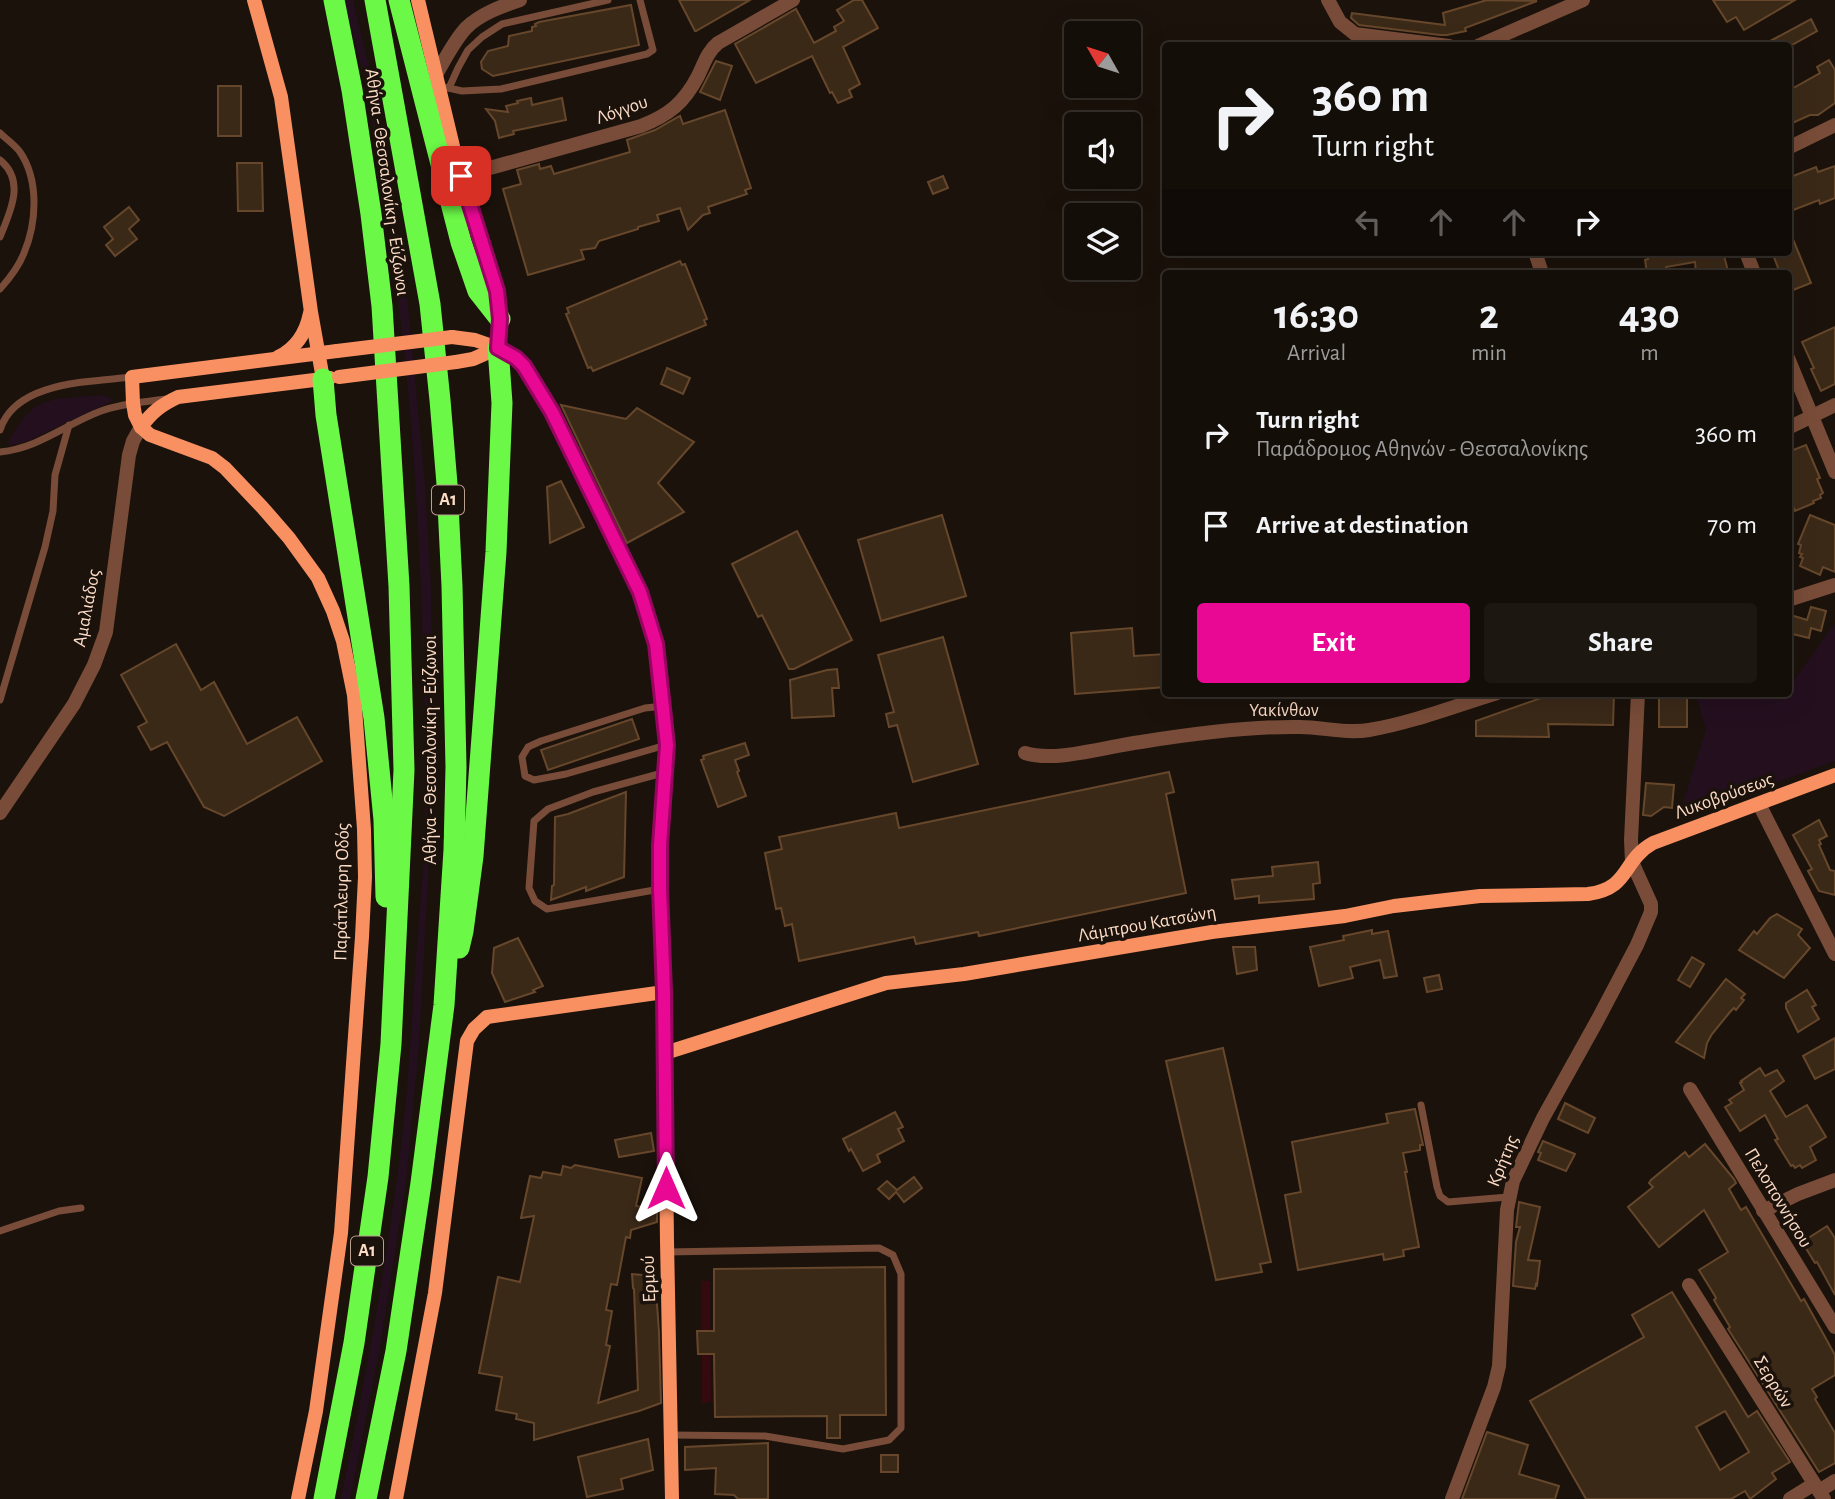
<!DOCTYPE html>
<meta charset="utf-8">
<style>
body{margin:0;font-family:"Alegreya Sans",sans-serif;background:#1d1712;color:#f1f3f6;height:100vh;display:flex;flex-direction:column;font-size:26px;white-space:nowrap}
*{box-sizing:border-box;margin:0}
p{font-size:23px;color:#9d9c9c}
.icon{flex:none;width:38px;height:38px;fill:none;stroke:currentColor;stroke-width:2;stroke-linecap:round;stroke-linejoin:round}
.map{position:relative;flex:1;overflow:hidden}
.side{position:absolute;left:1162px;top:270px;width:630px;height:427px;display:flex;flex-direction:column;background:#140e08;border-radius:7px;box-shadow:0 7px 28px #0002,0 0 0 2px #332e29}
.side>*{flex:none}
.hud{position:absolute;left:1162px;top:42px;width:630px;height:214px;border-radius:7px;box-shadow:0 7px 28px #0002,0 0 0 2px #332e29;background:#140e08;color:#f1f3f6;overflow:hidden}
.needle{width:46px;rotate:309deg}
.controls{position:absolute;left:1064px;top:21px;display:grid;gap:14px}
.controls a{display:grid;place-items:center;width:77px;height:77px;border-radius:7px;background:#140e08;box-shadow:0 7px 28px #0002,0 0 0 2px #332e29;font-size:35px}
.pin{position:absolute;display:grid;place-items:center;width:60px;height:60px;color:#fff;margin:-30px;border-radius:14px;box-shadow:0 4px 10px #0006}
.me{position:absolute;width:77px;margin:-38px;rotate:0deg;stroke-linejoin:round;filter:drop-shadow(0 0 5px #0008)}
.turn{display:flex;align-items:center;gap:24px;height:147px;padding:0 35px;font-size:32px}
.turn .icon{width:91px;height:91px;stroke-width:2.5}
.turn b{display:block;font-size:49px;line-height:60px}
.lanes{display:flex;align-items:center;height:66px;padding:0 35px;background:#0003;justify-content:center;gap:35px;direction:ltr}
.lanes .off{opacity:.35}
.eta{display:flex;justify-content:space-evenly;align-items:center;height:119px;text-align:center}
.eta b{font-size:42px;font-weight:700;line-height:49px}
.action{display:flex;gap:14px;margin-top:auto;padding:14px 35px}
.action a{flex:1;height:80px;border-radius:7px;background:#e80894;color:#fff;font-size:28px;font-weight:700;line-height:80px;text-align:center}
.action a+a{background:#1d1712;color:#f1f3f6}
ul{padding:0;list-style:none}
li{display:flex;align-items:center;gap:21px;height:91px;padding:0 35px}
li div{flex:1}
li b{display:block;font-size:26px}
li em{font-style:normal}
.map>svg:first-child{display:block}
.green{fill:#240f1f}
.water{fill:#350a0e}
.building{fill:#3b2918;stroke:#66472b;stroke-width:2;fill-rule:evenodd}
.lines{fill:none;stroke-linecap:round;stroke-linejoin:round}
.lane{stroke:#784c38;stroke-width:7}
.street{stroke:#784c38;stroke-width:14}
.secondary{stroke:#f99062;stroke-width:14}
.highway{stroke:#6bf847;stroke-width:21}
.secondary-bridge{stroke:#f99062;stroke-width:14}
.route-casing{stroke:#970560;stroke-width:18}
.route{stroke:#e80894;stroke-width:12}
.labels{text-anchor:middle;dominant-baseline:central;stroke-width:7;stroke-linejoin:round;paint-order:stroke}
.shield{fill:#1b120b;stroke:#b99f8f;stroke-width:2}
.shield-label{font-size:18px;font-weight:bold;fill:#fddcc7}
.street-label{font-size:19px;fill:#fddcc7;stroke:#1b120b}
</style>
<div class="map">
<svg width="1835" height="1499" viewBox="0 0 1835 1499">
<rect width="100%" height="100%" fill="#1b120b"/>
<!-- green -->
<g class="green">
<path d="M344,0H353L372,81L394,211L408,305L425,484L431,587L434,767L419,1045L406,1182L380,1347L350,1499H341C362,1395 382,1290 396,1185C407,1110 411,1034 416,958C419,923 422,887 424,852C427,776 425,700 422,624C417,444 399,265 366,88C360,59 351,29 344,0Z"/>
<path d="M104,395L114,400L28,441L7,446C32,393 51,400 104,395Z"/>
<polygon points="1835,623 1835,761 1678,818 1706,730 1695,693 1788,693 1789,687"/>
</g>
<!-- water -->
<polygon class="water" points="701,1281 710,1281 711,1402 702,1403"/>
<!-- building -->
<g class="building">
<polygon points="679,0 750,0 696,31 695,31"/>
<polygon points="854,0 862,0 878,28 843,47 860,84 849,90 852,97 838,103 832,92 830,93 812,56 756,83 735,44 796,9 814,43 836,31 834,27 844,21 837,10"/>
<polygon points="1487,0 1537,1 1465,28 1466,31 1447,35 1440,35 1359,25 1351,18 1352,13 1445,25 1443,13"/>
<polygon points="1713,0 1795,0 1744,30 1736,17 1727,22"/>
<polygon points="631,5 639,45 493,76 482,69 481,62 488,51 508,46 509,36 532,31 532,27 536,26 535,24 539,22"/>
<polygon points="1811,19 1817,31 1790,46 1761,46"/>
<polygon points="1829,60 1835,70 1835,103 1818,115 1810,115 1788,125 1788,91 1820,73 1817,67"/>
<polygon points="716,61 732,66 720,100 700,92"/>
<rect x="218" y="86" width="23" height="50"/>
<polygon points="531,98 532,105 562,98 566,120 513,131 514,134 499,138 495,121 486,109 508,112 506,106 518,103 517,101"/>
<polygon points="725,110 751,188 745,190 747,194 708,207 710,213 703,215 688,230 680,208 657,215 659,221 638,227 638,229 599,241 595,248 581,250 584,259 528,275 503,189 521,184 517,170 539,164 540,169 551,166 554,174 630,152 627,140 655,130 678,117 680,116 683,124"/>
<polygon points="237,163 262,163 263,211 238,211"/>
<polygon points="1835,166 1835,198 1820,204 1819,200 1788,212 1788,178 1816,167 1818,172"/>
<polygon points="943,176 948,188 933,194 928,182"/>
<polygon points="129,207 139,220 129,229 137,239 115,256 106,245 113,239 104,227"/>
<polygon points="1788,227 1811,283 1788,292 1788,273 1780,273 1772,252 1788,252"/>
<polygon points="1647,252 1723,252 1728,271 1726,273 1696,273 1695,262 1666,267 1667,273 1647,273 1645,260 1648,259"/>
<polygon points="680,261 682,265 685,264 707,319 704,320 706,325 593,371 591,367 588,368 566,314 569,313 567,308"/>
<polygon points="1835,327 1835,384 1821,391 1811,369 1814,368 1802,342"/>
<polygon points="667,368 690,378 683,394 661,384"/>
<polygon points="561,405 626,419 637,408 694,442 658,483 684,512 627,543"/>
<polygon points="1806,445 1820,478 1817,479 1823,493 1820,495 1821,498 1813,501 1814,503 1795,511 1788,495 1788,452"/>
<polygon points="561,481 584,527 550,543 547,487"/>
<polygon points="942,515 966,596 881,621 858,540"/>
<polygon points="1810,515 1835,525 1835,572 1823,567 1820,575 1800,566 1803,558 1800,557 1802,554 1799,553 1801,545 1798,544"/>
<polygon points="797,531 852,640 794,669 789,669 762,615 758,617 732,564"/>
<polygon points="1811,607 1826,611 1821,631 1811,628 1809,638 1788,633 1788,614 1807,620"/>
<polygon points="1132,628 1134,656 1166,654 1166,687 1075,694 1071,633"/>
<polygon points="943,637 978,764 913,782 897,725 889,727 886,714 894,712 878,655"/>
<polygon points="176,644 201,690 214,682 247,744 297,717 322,761 224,816 204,807 167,742 151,750 138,727 147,722 121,675"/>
<polygon points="837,669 839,688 832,688 834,716 792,718 790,680 827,670"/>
<polygon points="1555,693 1614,693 1613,725 1548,724 1549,737 1476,736 1476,721"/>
<rect x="1659" y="693" width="28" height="34"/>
<polygon points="632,719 639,739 548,770 541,750"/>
<polygon points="745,743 749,755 735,760 739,771 737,772 746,796 718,807 701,760 704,759 703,756"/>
<polygon points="1169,772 1174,792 1166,794 1186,893 979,936 978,932 916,944 914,937 799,961 792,924 785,926 781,908 776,909 765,853 782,849 779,837 896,813 899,828"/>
<polygon points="1646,783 1674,785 1672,808 1664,807 1651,816 1643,815"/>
<polygon points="626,792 624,877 586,891 586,887 551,900 552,886 554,885 555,817 568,814"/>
<polygon points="1819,820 1827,836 1819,840 1821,844 1819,845 1830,870 1835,871 1835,895 1819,891 1808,871 1812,869 1793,835"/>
<polygon points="1318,862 1320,883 1313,884 1314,899 1259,903 1259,896 1235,899 1232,880 1273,876 1272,867"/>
<polygon points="1777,914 1802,929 1798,935 1810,948 1784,978 1739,950 1754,931 1757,934 1770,918"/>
<polygon points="1372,930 1372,934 1388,931 1397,976 1384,978 1380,960 1350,967 1353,978 1319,986 1310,947 1344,940 1343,936"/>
<polygon points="518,938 543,986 533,990 535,992 505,1002 492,973 494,948"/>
<polygon points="1233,947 1255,947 1257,970 1237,974"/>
<polygon points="1692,957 1704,964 1690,987 1678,980"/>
<polygon points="1439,975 1442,989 1427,992 1424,978"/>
<polygon points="1726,979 1745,994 1741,998 1744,1000 1736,1010 1734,1008 1730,1012 1712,1034 1707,1043 1704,1058 1676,1042"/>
<polygon points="1807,990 1816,1005 1812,1007 1819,1019 1798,1032 1786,1008 1786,1003"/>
<polygon points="1835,1038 1835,1069 1815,1079 1803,1056"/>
<polygon points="1223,1048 1271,1262 1260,1264 1262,1272 1216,1280 1166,1061"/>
<polygon points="1760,1068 1765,1076 1777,1070 1784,1081 1770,1091 1786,1117 1807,1105 1826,1137 1810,1147 1816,1160 1802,1168 1800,1165 1795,1168 1793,1165 1791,1166 1775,1140 1778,1139 1765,1115 1740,1131 1725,1107 1732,1103 1729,1100 1744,1090 1740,1083 1742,1082 1741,1081"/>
<polygon points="1565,1103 1595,1118 1588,1133 1558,1119"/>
<polygon points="1415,1109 1423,1145 1420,1145 1420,1150 1403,1153 1407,1172 1405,1172 1419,1247 1403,1250 1404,1256 1384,1260 1383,1254 1298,1270 1285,1195 1301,1192 1292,1142 1388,1123 1386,1114"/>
<polygon points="895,1112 903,1127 898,1129 904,1141 877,1155 880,1162 863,1171 851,1149 849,1151 843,1139"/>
<polygon points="651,1133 654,1151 619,1157 615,1140"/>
<polygon points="1543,1141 1575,1154 1566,1171 1538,1160 1541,1153 1538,1152"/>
<polygon points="1705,1144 1734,1179 1736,1183 1729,1189 1741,1210 1746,1207 1801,1301 1804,1299 1835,1355 1835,1375 1812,1389 1817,1397 1815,1399 1835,1433 1835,1463 1819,1472 1728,1329 1730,1327 1714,1300 1716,1298 1715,1296 1699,1270 1728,1252 1704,1210 1659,1247 1628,1207 1653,1187 1649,1183 1651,1180 1685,1152 1689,1157"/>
<polygon points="575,1165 642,1178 636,1206 657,1209 657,1222 631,1230 630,1238 626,1237 617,1285 611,1284 606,1310 612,1311 606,1345 610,1346 598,1403 638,1390 634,1289 633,1288 632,1274 655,1276 659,1332 661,1403 639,1411 534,1440 534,1423 516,1419 517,1414 496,1410 502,1377 479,1373 498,1277 520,1282 534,1216 521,1218 530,1176 541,1178 543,1172 561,1175 563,1166 571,1168"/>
<polygon points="914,1177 922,1188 904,1202 896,1192 889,1199 878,1189 887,1181 897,1190"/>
<polygon points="1519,1202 1540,1207 1528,1260 1540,1261 1537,1285 1536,1284 1535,1289 1513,1286 1516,1242 1520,1227 1516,1227"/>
<polygon points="1827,1226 1835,1238 1835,1295 1817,1262 1815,1263 1802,1242"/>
<polygon points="885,1267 886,1415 840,1415 840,1438 827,1438 827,1416 715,1417 714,1354 698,1354 697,1331 714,1331 714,1269"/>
<path d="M1672,1292L1748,1417L1757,1411L1790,1462L1772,1473L1776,1479L1750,1499L1745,1491L1731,1499H1586L1530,1401L1644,1337L1632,1315ZM1725,1411L1749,1452L1720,1470L1696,1427Z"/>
<polygon points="1487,1432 1528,1445 1519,1474 1559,1486 1555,1499 1462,1499"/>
<polygon points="648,1439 653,1470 621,1479 623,1489 587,1497 578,1457"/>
<polygon points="768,1443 768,1499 738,1499 734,1495 715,1494 716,1468 685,1470 685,1447"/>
<rect x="881" y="1455" width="17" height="17"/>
</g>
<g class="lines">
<!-- lane -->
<g class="lane">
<polyline points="439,86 462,91 501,89 647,54 653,50 640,0"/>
<polyline points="449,88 458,68 468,50 482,37 502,24 608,0"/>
<path d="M0,133C6,139 15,145 20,152C39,180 37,222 24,253C19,266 9,279 0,289"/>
<path d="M0,160C26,181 10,212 0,237"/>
<path d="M0,430C15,381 90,382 132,377"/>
<path d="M0,452C39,448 66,424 101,411C122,403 145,402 166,399"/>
<polyline points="0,700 45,547 53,511 55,475 69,425"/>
<polyline points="664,706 645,708 541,741 528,747 522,757 525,776 534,780 566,774 666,745"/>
<polyline points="660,889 547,909 535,901 529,888 534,821 548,809 593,792 666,772"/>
<polyline points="1421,1105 1437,1187 1440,1196 1448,1202 1508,1197"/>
<polyline points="0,1231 59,1211 81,1208"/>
<polyline points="667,1252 879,1248 893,1255 901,1274 901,1428 889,1440 843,1449 765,1436 672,1435"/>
</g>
<!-- street -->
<g class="street">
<polyline points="1328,0 1340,22 1355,34 1449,46"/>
<polyline points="1478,46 1583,0"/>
<path d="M436,75C445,59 454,41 466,28C480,14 502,6 520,0"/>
<polyline points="1788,148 1835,125"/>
<path d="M461,176L641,126C669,115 684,103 698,76C704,64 707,52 718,43L793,0"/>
<polyline points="1535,252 1542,273"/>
<polyline points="1746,252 1754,273"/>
<polyline points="1788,358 1835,472"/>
<polyline points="1788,428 1835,405"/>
<polyline points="1788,600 1835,585"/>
<path d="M1025,753C1056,763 1108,746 1141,742C1191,734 1249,726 1300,727C1323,727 1346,734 1369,730C1411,723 1455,706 1497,693"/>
<polyline points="1759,804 1835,954"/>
<polyline points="0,813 74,704 94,665 106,632 129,455 133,441 141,427"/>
<polyline points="1690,1089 1835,1327"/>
<polyline points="1763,1211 1798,1194 1835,1180"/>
<polyline points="1689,1285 1824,1499"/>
<polyline points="1819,1491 1835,1481"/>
<polyline points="1452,1499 1494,1387 1499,1366 1507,1210 1513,1181 1543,1118 1597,1021 1637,945 1651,912 1651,904 1632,862 1631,840 1638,693"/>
<polyline points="1790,1499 1814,1484"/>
</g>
<!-- secondary -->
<g class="secondary">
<polyline points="254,0 281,97 311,312 323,379"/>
<polyline points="418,0 456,159 477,230 497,291 500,319 498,348"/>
<polyline points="452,337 475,340 498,348 516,358 524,366 552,412 640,592 656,644 661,677 667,745 660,845 660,889 664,992 667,1241 672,1499"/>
<path d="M278,357C297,348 306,333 310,313"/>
<polyline points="456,362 473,359 498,348"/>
<path d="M141,427C152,412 161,405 178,397L330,378"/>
<path d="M665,1053L886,983L964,974L1212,932L1345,916L1394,906L1480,896L1588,894C1631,888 1621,861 1653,843L1835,775"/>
<polyline points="298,1499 316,1411 341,1233 362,937 365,877 364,829 354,695 343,641 333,611 318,578 289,538 262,507 225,468 212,458 150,435 141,427 135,415 133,403 132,377 337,351"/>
<polyline points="396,1499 435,1293 467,1041 474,1029 487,1017 664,992"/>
</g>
<!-- highway -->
<g class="highway">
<polyline points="399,0 461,242 478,291 500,319"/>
<polyline points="323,379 326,415 374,718 384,820 386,897"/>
<polyline points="459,948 463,931 473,856 496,552 502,403 498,348"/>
<polyline points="324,1499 354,1343 378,1177 391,1044 404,770 399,586 382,306 371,214 352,90 334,0"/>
<polyline points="366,1499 396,1351 421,1183 444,1005 454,850 456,767 452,586 447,484 440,400 430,304 375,0"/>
</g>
<!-- secondary-bridge -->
<g class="secondary-bridge">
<polyline points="337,351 452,337"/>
<polyline points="339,377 456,362"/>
</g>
</g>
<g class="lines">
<defs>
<polyline id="route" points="461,176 497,291 500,319 498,348 516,358 524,366 552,412 640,592 656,644 667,745 660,845 660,889 664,992 666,1188"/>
</defs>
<!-- route casing -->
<use href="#route" class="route-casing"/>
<!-- route -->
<use href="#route" class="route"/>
</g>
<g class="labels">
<!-- shield labels -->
<g class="shield">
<rect x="432" y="485.5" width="32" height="29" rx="5"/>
<rect x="351" y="1236.5" width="32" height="29" rx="5"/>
</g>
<g class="shield-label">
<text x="448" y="500">Α1</text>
<text x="367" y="1251">Α1</text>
</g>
<!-- street labels -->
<g class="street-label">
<text transform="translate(622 110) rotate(-19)">Λόγγου</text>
<text transform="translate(387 182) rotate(82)">Αθήνα - Θεσσαλονίκη - Εύζωνοι</text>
<text transform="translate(87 608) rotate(-79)">Αμαλιάδος</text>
<text x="1284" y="710">Υακίνθων</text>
<text transform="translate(430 750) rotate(-90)">Αθήνα - Θεσσαλονίκη - Εύζωνοι</text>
<text transform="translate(1724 796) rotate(-20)">Λυκοβρύσεως</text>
<text transform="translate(342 892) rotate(-89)">Παράπλευρη Οδός</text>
<text transform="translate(1147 924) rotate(-10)">Λάμπρου Κατσώνη</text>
<text transform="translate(1503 1161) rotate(-68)">Κρήτης</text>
<text transform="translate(1778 1198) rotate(59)">Πελοποννήσου</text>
<text transform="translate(649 1279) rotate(-92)">Ερμού</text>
<text transform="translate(1773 1382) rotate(58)">Σερρών</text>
</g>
</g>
</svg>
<div class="controls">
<a><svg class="needle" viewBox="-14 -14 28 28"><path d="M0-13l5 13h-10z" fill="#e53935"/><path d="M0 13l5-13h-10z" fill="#9d9c9c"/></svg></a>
<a><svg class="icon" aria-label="sound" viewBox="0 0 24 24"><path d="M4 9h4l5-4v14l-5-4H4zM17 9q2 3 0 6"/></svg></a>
<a><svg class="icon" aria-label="layers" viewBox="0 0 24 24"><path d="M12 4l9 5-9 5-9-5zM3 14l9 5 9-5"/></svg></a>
</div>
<div class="pin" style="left:461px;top:176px;background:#d93025"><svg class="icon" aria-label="arrive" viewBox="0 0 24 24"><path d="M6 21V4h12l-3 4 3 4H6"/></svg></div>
<svg class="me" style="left:666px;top:1188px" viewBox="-20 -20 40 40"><path d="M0-17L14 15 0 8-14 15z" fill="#e80894" stroke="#fff" stroke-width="4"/></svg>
<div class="hud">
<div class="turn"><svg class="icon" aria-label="right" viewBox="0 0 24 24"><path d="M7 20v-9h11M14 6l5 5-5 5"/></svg><div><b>360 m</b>Turn right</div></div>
<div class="lanes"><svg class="icon off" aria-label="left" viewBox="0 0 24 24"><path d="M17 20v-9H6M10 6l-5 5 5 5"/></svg><svg class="icon off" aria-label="ahead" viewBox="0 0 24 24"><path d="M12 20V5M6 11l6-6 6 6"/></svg><svg class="icon off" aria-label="ahead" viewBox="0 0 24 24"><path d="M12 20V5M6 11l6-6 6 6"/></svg><svg class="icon" aria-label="right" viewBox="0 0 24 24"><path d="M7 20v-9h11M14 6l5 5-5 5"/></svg></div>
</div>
<section class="side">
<div class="eta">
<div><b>16:30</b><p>Arrival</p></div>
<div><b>2</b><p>min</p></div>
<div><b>430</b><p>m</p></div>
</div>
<ul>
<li><svg class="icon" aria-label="right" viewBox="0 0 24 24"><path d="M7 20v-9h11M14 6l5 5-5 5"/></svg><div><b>Turn right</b><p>Παράδρομος Αθηνών - Θεσσαλονίκης</p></div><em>360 m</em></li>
<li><svg class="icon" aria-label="arrive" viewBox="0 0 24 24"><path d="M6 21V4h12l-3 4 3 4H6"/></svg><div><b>Arrive at destination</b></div><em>70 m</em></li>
</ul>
<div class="action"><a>Exit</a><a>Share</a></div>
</section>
</div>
